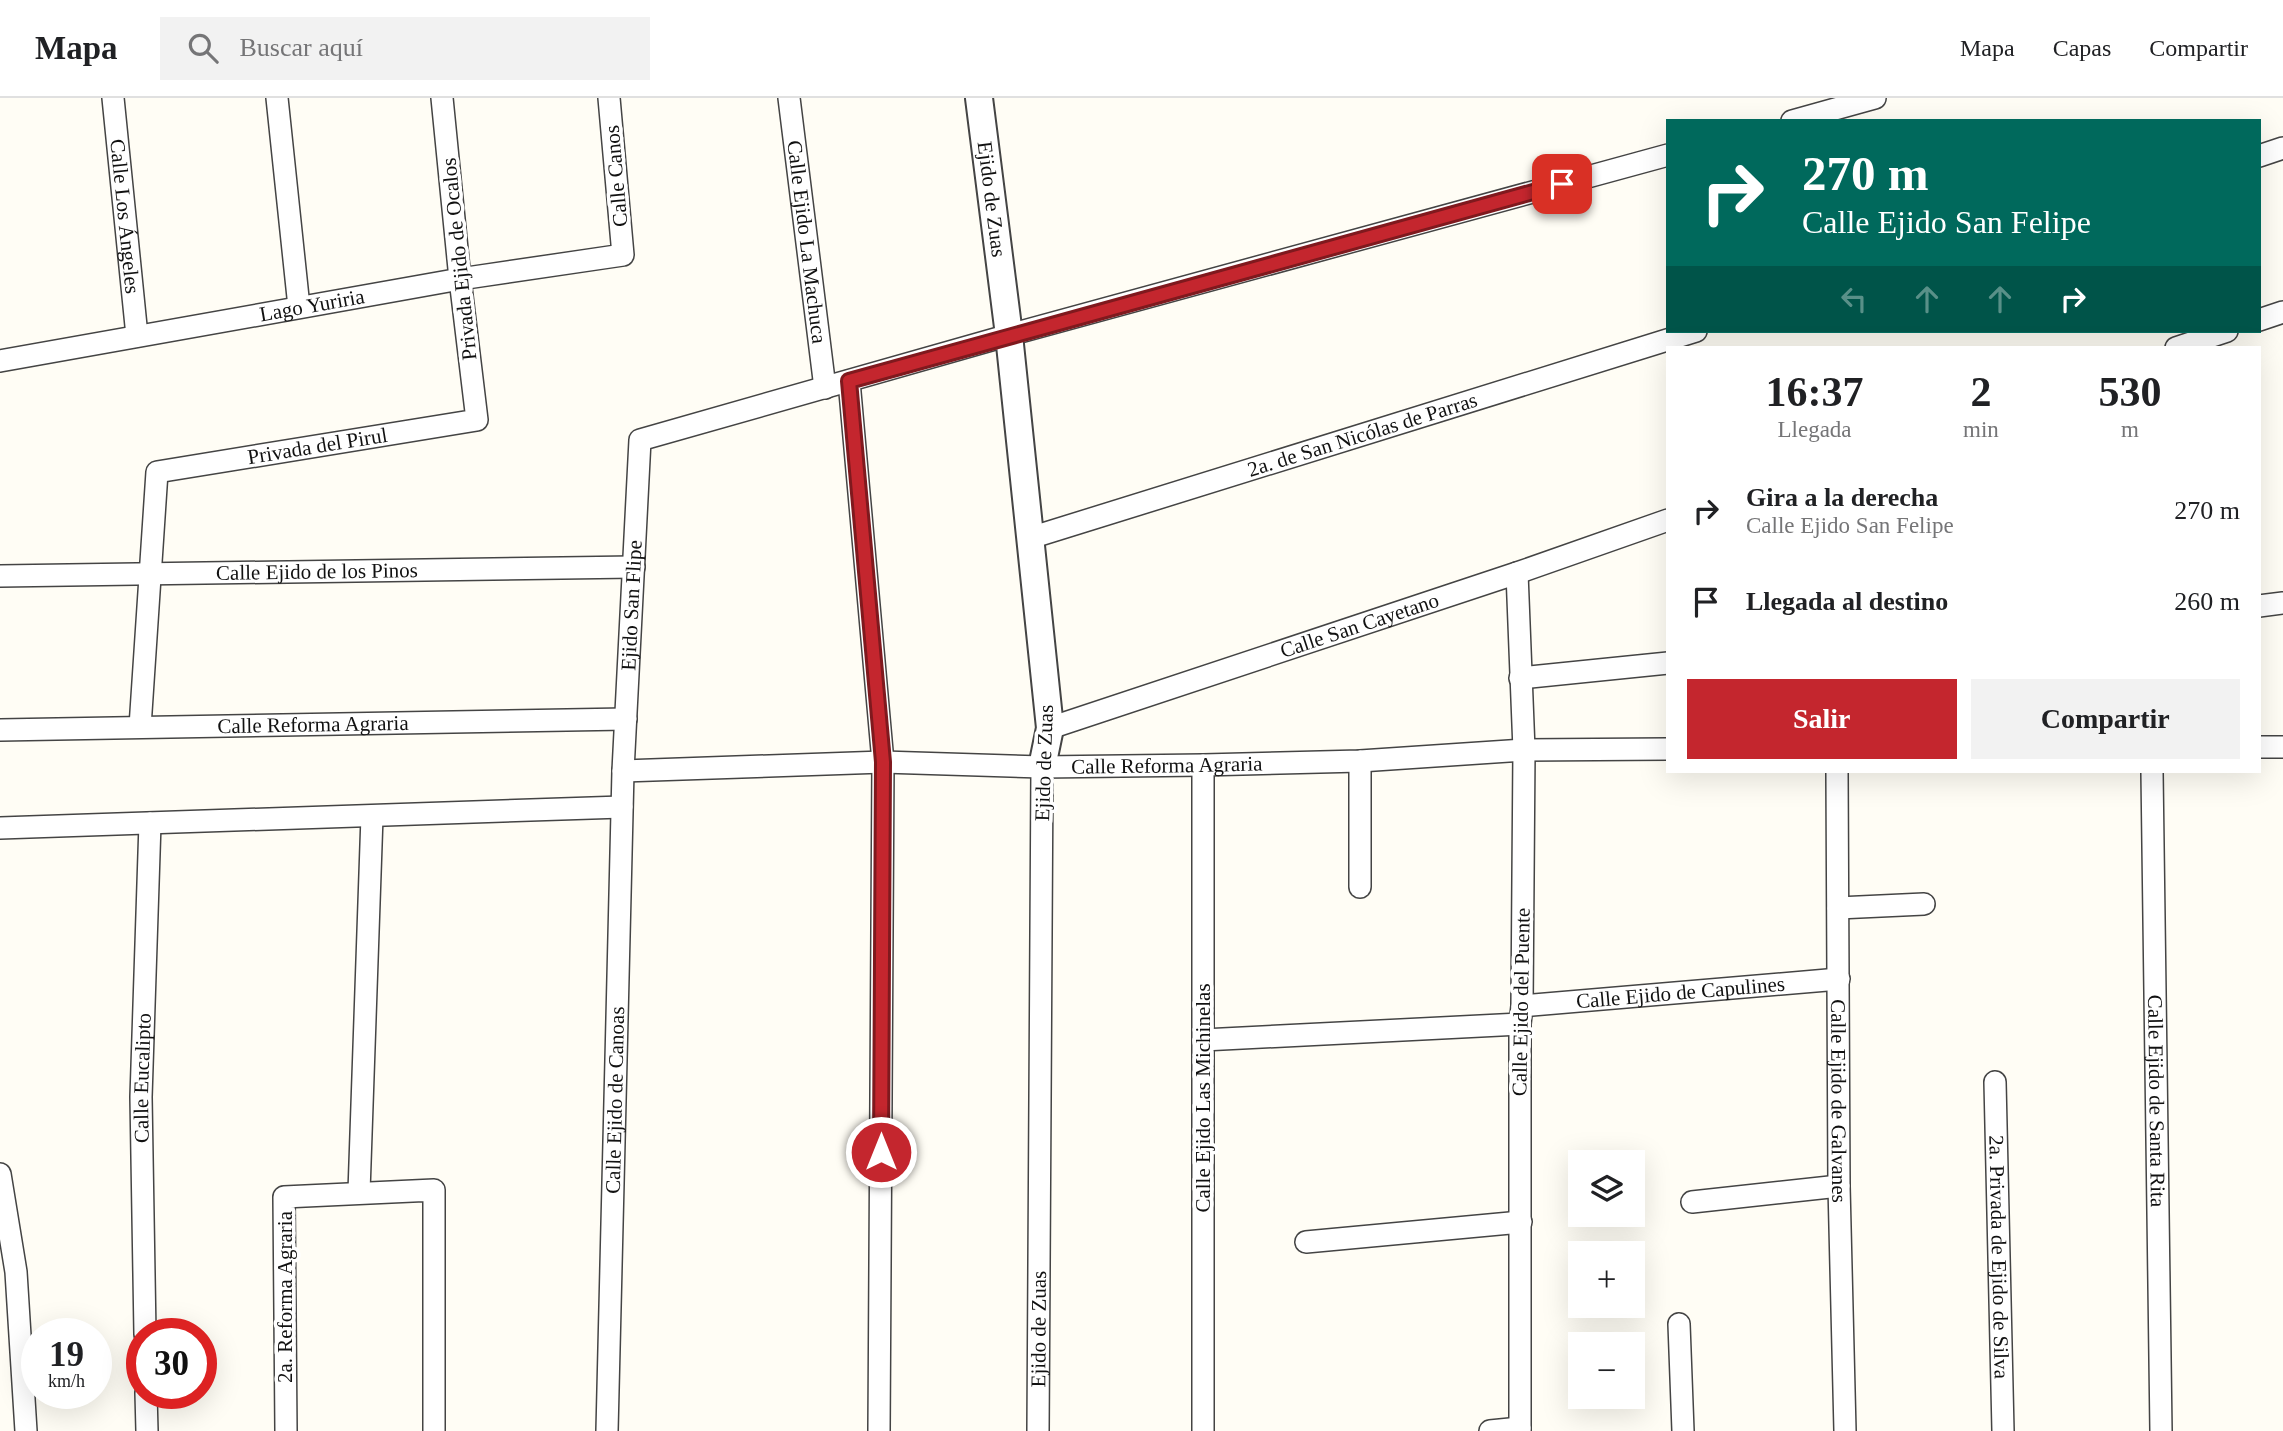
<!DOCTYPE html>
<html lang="es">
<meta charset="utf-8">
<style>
body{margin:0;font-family:"Times New Roman",serif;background:#f2f2f2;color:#202124;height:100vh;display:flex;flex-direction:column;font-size:26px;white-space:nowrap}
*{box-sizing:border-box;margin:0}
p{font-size:23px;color:#757577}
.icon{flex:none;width:38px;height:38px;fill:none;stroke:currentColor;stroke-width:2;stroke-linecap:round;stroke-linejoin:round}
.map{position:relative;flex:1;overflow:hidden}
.sheet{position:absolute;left:1666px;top:248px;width:595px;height:427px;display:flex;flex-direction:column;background:#fff;border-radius:0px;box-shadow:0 7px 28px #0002}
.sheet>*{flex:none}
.hud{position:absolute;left:1666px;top:21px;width:595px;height:214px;border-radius:0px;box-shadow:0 7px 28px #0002;background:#00695c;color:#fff;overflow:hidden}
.fabs{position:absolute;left:1568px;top:1052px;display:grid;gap:14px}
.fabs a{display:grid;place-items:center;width:77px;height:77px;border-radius:0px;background:#fff;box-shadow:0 7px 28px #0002;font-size:35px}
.speed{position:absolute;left:21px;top:1220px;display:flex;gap:14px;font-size:35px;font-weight:700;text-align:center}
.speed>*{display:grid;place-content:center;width:91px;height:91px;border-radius:50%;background:#fff;box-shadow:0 7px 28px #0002;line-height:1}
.speed small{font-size:18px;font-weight:400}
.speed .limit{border:10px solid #d22;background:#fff;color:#111}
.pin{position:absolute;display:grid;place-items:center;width:60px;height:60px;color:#fff;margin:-30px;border-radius:14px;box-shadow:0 4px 10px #0006}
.me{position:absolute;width:77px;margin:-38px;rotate:0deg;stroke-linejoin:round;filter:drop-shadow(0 0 5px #0008)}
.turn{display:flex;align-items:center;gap:24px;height:147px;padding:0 21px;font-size:32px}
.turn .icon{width:91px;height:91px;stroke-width:2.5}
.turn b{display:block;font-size:49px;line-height:60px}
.lanes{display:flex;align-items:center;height:66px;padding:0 21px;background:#0003;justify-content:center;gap:35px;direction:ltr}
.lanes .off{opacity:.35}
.eta{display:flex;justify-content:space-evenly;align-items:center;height:119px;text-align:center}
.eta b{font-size:42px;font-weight:800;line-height:49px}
.cta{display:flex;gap:14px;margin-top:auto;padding:14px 21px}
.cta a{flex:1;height:80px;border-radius:0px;background:#c4262e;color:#fff;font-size:28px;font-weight:800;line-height:80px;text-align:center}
.cta a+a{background:#f2f2f2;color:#202124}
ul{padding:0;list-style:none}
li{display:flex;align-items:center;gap:21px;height:91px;padding:0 21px}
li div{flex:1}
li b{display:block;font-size:26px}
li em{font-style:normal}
header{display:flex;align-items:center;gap:42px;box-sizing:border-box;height:98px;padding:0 35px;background:#fff;border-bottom:2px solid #e0e0e0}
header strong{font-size:33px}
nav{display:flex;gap:38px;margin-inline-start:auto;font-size:24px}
.search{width:490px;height:63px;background:#f2f2f2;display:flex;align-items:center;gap:18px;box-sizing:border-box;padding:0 24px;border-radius:0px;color:#757577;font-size:26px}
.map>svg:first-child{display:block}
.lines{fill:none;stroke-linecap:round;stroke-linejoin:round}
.minor-casing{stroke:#444;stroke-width:24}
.tertiary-casing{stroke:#444;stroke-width:30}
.minor{stroke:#fff;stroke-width:21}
.tertiary{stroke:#fff;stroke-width:26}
.route-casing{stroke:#7f191e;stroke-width:18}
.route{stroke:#c4262e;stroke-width:12}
.labels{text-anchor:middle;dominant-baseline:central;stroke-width:7;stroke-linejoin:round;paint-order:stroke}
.street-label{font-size:21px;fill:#111;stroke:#fff}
</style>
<header>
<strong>Mapa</strong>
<div class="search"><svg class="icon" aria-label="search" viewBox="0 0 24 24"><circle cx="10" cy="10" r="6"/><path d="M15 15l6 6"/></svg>Buscar aquí</div>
<nav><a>Mapa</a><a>Capas</a><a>Compartir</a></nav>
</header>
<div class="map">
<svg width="2283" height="1333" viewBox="0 0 2283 1333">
<rect width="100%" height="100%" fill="#fffdf5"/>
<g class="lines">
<defs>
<g id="minor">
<path id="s1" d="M113,0L137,238"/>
<polyline points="277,0 299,209"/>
<path id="s2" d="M789,0L825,290"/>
<polyline points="1792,23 1875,0"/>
<polyline points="2259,58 2283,50"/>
<polyline points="2259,222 2283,214"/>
<polyline points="2176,250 2227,233"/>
<path id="s3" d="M0,263L460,181L623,157L609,0"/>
<polyline points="849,283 883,664 879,1333"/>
<path id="s4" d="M1030,440L1696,233"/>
<polyline points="1517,475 1524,652 1522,908 1520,926 1520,1333"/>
<path id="s5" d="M0,478L634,469"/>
<polyline points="2259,508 2283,505"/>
<polyline points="1520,580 1668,565"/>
<path id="s6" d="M140,629L157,374L477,322L460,181L442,0"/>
<path id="s7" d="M1050,630L1517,475L1668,422"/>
<path id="s8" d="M0,632L626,621"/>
<polyline points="2259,649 2283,649"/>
<path id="s9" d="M623,673L883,664L1042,669L1203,667L1360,663L1524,652L1668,651"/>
<path id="s10" d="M1837,674L1839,1088L1845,1333"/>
<path id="s11" d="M2152,674L2161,1333"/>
<polyline points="0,730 622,709"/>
<polyline points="1360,789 1360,663"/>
<polyline points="1838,810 1924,806"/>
<path id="s12" d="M1522,908L1839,881"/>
<polyline points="1203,942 1520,926"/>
<path id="s13" d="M1995,984L2003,1333"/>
<polyline points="0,1076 16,1174 26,1333"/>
<polyline points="359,1094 372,718"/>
<polyline points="1692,1104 1839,1088"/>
<polyline points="1306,1144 1521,1124"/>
<polyline points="1679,1226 1683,1333"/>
<path id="s14" d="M145,1236L141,999L150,725"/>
<polyline points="146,1295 147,1333"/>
<polyline points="286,1333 284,1099 434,1092 434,1333"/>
<path id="s15" d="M607,1333L623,673L640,342L1009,237L1668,57"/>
<path id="s16" d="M1038,1333L1042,669"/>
<polyline points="1203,1333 1203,667"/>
<polyline points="1490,1333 1520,1330"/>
</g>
<g id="tertiary">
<path id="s17" d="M979,0L1009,237L1050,630L1042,669"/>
</g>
</defs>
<!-- minor casing -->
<use href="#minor" class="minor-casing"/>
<!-- tertiary casing -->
<use href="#tertiary" class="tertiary-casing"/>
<!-- minor -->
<use href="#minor" class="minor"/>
<!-- tertiary -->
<use href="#tertiary" class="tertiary"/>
</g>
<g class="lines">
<defs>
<polyline id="route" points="881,1054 883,664 849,283 1562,86"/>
</defs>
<!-- route casing -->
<use href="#route" class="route-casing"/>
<!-- route -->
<use href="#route" class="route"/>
</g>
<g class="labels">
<!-- street labels -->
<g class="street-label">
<text transform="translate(616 78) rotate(-95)">Calle Canos</text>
<text stroke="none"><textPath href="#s17" startOffset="102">Ejido de Zuas</textPath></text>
<text stroke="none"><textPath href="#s1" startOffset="119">Calle Los Ángeles</textPath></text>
<text stroke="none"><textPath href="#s2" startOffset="145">Calle Ejido La Machuca</textPath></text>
<text transform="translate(459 161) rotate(-96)">Privada Ejido de Ocalos</text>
<text stroke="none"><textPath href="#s3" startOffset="317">Lago Yuriria</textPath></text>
<text stroke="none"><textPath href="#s4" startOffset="348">2a. de San Nicólas de Parras</textPath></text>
<text stroke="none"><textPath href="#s6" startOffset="418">Privada del Pirul</textPath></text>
<text stroke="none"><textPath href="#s5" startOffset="317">Calle Ejido de los Pinos</textPath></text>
<text stroke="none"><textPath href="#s15" startOffset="826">Ejido San Flipe</textPath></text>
<text stroke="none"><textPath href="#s7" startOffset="326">Calle San Cayetano</textPath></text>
<text stroke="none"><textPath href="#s8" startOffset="313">Calle Reforma Agraria</textPath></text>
<text transform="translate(1044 665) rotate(-88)">Ejido de Zuas</text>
<text stroke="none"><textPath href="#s9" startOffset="544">Calle Reforma Agraria</textPath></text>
<text stroke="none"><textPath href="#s12" startOffset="159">Calle Ejido de Capulines</textPath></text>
<text transform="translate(1521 904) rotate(-89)">Calle Ejido del Puente</text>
<text stroke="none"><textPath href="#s14" startOffset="256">Calle Eucalipto</textPath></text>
<text transform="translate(1203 1000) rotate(-90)">Calle Ejido Las Michinelas</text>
<text stroke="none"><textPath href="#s15" startOffset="331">Calle Ejido de Canoas</textPath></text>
<text stroke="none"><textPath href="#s10" startOffset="329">Calle Ejido de Galvanes</textPath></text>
<text stroke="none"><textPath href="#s11" startOffset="329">Calle Ejido de Santa Rita</textPath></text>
<text stroke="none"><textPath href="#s13" startOffset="175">2a. Privada de Ejido de Silva</textPath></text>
<text transform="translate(285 1199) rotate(-90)">2a. Reforma Agraria</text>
<text stroke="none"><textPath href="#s16" startOffset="102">Ejido de Zuas</textPath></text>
</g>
</g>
</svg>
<div class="fabs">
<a><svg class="icon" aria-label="layers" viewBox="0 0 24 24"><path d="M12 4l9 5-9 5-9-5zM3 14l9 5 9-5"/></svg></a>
<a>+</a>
<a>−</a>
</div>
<div class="speed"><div>19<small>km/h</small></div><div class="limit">30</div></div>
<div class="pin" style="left:1562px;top:86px;background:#d93025"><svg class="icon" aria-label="arrive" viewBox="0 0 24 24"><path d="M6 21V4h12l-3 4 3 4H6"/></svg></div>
<svg class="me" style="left:881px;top:1054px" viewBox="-20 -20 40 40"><circle r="17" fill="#c4262e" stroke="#fff" stroke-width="3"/><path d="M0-11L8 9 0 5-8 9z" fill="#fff"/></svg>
<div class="hud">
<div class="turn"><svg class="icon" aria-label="right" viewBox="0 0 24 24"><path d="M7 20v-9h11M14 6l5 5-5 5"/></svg><div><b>270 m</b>Calle Ejido San Felipe</div></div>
<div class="lanes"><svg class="icon off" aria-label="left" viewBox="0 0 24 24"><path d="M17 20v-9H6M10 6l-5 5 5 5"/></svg><svg class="icon off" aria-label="ahead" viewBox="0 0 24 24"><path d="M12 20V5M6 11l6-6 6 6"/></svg><svg class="icon off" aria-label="ahead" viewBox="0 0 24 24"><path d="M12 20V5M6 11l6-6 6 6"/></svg><svg class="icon" aria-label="right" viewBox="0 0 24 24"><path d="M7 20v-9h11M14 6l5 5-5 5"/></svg></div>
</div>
<section class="sheet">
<div class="eta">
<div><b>16:37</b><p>Llegada</p></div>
<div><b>2</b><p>min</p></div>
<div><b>530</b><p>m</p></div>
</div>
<ul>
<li><svg class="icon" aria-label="right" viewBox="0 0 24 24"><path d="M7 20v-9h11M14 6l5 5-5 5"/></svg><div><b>Gira a la derecha</b><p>Calle Ejido San Felipe</p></div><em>270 m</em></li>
<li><svg class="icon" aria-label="arrive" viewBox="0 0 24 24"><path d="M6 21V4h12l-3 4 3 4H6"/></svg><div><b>Llegada al destino</b></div><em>260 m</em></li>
</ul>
<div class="cta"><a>Salir</a><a>Compartir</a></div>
</section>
</div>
